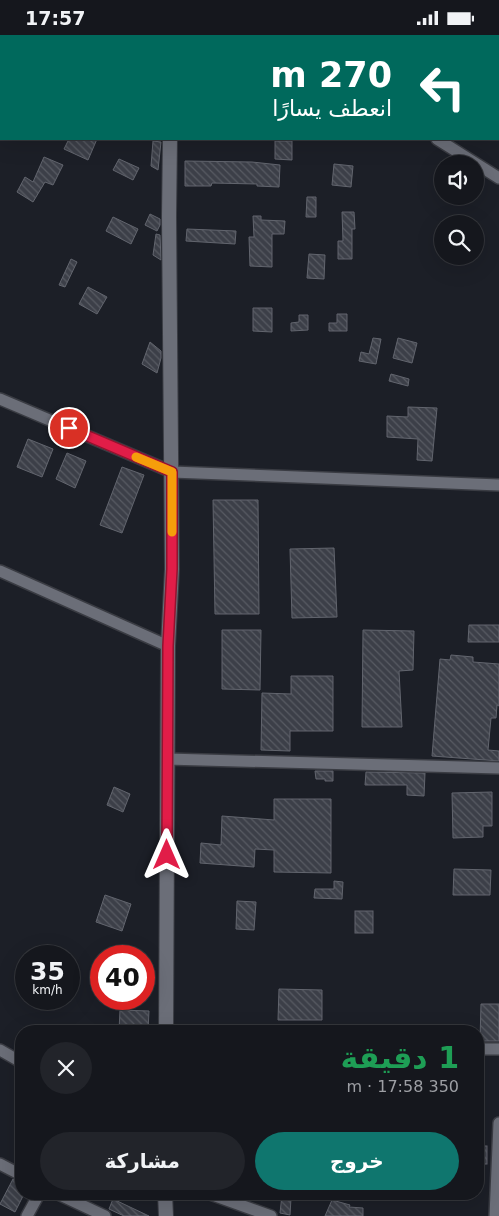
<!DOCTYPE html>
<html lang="ar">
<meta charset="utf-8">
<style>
body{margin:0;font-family:"DejaVu Sans","Noto Naskh Arabic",sans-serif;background:#22242a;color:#f1f3f6;direction:rtl;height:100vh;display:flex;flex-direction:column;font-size:19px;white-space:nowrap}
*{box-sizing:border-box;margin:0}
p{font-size:16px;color:#9d9fa4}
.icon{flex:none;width:28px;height:28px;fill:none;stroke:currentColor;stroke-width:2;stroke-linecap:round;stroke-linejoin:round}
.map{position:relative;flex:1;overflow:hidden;direction:ltr}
.panel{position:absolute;left:15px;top:990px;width:469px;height:175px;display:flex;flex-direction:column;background:#15171d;border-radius:20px;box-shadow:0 5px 20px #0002,0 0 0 1px #34363b;direction:rtl}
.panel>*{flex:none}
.hud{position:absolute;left:0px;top:0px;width:500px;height:105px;box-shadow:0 5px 20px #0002,0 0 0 1px #34363b;direction:rtl;background:#00695c;color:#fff;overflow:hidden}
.buttons{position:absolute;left:434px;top:120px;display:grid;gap:10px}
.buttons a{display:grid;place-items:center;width:50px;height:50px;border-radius:50%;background:#15171d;box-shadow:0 5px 20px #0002,0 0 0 1px #34363b;font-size:25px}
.speed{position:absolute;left:15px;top:910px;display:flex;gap:10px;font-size:25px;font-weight:700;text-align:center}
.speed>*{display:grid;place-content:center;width:65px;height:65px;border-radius:50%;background:#15171d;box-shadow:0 5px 20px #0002,0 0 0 1px #34363b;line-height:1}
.speed small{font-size:12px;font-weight:400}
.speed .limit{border:8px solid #d22;background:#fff;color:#111}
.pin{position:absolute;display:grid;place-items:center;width:42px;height:42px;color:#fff;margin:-21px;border:2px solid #fff;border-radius:50%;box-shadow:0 1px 5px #0007}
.me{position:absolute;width:55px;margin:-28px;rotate:0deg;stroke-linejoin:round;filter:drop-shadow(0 0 4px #0008)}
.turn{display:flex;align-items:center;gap:18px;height:105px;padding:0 25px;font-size:22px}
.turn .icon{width:65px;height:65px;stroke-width:2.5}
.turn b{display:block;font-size:35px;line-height:42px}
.round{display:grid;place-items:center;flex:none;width:52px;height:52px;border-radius:26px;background:#22242a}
.headline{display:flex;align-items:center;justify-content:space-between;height:85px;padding:0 25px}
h1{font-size:30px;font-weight:800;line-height:38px;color:#1e9e55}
.cta{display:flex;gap:10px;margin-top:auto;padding:10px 25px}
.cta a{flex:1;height:58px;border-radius:30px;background:#0f766e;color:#fff;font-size:20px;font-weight:800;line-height:58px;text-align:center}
.cta a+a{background:#22242a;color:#f1f3f6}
.status{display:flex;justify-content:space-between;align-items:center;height:35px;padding:0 25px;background:#15171d;direction:ltr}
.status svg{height:14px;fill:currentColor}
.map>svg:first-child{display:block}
.building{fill:url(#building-back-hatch);stroke:#62656e}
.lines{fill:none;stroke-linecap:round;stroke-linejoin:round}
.minor-casing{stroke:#3a3c43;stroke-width:14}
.tertiary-casing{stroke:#3a3c43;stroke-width:16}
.minor{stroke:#6b6e78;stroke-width:11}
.tertiary{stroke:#6b6e78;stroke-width:14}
.route-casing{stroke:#92132f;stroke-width:12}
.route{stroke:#e11d48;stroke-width:9}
.slow{stroke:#f59e0b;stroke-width:9}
</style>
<div class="status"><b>17:57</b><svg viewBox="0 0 49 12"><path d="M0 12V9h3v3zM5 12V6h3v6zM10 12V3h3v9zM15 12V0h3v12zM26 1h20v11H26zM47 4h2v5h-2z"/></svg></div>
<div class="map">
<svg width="499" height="1181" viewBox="0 0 499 1181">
<defs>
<pattern id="building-back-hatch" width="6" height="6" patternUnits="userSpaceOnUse" patternTransform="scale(1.25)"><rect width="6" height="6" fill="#3c3f48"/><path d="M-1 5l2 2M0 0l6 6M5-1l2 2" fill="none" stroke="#585b63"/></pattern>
</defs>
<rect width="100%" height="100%" fill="#1c1f27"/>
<!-- building -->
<g class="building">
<polygon points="69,104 97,104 88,125 64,114"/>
<polygon points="153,106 161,107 158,135 151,131"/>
<polygon points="275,106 292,106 292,125 275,124"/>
<polygon points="44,122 63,130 53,150 45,147 33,167 17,157 25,142 33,147"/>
<polygon points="119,124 139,133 133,145 113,135"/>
<polygon points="185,126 252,127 280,130 279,152 257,151 257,149 212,148 211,151 185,151"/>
<polygon points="334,129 353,131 351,152 332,150"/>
<polygon points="307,162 316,162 316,182 306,182"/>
<polygon points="342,177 354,177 355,194 352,194 352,224 338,224 338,206 343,206"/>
<polygon points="150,179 160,184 160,190 157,196 145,190"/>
<polygon points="253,181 261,181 261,185 285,186 284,199 272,199 272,232 250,231 249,202 254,202"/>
<polygon points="113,182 138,194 131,209 106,196"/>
<polygon points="187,194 236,196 235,209 186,206"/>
<polygon points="156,199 160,200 161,225 153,220"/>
<polygon points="309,219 325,220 324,244 307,243"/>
<polygon points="71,224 77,227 65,252 59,250"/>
<polygon points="88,252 107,262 97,279 79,269"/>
<polygon points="253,273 272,273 272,297 253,296"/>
<polygon points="337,279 347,279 347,296 329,296 329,288 337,288"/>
<polygon points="299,280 308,280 308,295 291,296 291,288 299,287"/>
<polygon points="373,303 381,304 376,329 359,326 361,317 369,319"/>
<polygon points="398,303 417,308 412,328 393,323"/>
<polygon points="150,307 161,316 161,323 157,338 142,329"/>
<polygon points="391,339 409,344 408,351 389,346"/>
<polygon points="408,372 437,373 432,426 417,425 418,404 387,402 387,381 408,382"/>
<polygon points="28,404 53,414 42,442 17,432"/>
<polygon points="67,418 86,426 75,453 56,444"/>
<polygon points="122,432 144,440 122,498 100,490"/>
<polygon points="213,465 258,465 259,579 215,579"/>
<polygon points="334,513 337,582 292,583 290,514"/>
<polygon points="469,590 499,590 499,607 468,607"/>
<polygon points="222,595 261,595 260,655 222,654"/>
<polygon points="363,595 414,596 413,635 399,636 402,692 362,692"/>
<polygon points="451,620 473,622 473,627 499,629 499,671 497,670 496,683 491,683 488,715 499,716 499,726 432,721 440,624 450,625"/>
<polygon points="291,641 333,641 333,696 290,696 290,716 261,715 262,658 291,659"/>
<polygon points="315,736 333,736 333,746 325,746 325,744 316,744"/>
<polygon points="366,737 425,738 424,761 407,760 407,750 365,750"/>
<polygon points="114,752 130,759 123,777 107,770"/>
<polygon points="492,757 492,791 483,791 483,802 453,803 452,758"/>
<polygon points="274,764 331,764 331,838 274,837 274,815 255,814 254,832 200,828 201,808 221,810 222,781 274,785"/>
<polygon points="454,834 491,835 490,860 453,860"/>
<polygon points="334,846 343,847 342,864 314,863 315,854 334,854"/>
<polygon points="105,860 131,869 122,896 96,887"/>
<polygon points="237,866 256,867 254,895 236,894"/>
<rect x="355" y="876" width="18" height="22"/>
<polygon points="279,954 322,955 322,985 278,985"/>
<polygon points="481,969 499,969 499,1006 480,1006"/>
<polygon points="120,975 149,976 148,996 119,996"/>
<rect x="478" y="1111" width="9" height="18"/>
<polygon points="13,1144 21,1147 21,1159 24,1159 15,1177 0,1169"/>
<polygon points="282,1160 291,1163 290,1180 280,1178"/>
<polygon points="113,1164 149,1181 124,1181 109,1174"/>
<polygon points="332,1165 350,1170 349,1172 363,1173 363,1181 325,1181"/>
</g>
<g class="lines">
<defs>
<g id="minor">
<polyline points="269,0 271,1"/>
<polyline points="375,1 376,0"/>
<polyline points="0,26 1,27"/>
<polyline points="437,104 499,143"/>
<polyline points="0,364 172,437 499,450"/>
<polyline points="0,536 168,611"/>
<polyline points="167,724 499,733"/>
<polyline points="478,1014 499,1014"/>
<polyline points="0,1015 21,1027"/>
<polyline points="0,1129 21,1140"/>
<polyline points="58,1159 105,1181"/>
<polyline points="210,1159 271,1181"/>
<polyline points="27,1181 39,1159"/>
<polyline points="495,1181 499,1088"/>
</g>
<g id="tertiary">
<polyline points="171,1 171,0"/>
<polyline points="166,996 168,611 172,534 169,181 170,104"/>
<polyline points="165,1159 166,1181"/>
</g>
</defs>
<!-- minor casing -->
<use href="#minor" class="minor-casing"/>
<!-- tertiary casing -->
<use href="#tertiary" class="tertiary-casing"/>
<!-- minor -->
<use href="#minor" class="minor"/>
<!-- tertiary -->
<use href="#tertiary" class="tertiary"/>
</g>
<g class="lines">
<defs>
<polyline id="route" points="69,393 172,437 172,534 168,611 167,820"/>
</defs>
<!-- route casing -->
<use href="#route" class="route-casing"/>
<!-- route -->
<use href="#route" class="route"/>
<!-- slow -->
<polyline class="slow" points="136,422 172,437 172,497"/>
</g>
</svg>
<div class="buttons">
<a><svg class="icon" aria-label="sound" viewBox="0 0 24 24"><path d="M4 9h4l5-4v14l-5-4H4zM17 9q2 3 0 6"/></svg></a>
<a><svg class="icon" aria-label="search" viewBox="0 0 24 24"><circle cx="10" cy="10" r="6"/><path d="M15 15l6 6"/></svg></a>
</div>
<div class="speed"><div>35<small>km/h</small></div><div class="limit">40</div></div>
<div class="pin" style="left:69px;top:393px;background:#d93025"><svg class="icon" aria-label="arrive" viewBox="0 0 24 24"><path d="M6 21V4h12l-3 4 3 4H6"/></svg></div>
<svg class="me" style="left:167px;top:820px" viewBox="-20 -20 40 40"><path d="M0-17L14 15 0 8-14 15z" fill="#e11d48" stroke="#fff" stroke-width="4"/></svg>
<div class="hud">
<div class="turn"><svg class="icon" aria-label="left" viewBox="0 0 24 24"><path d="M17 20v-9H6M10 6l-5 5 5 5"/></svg><div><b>270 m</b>انعطف يسارًا</div></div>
</div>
<section class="panel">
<div class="headline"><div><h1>1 دقيقة</h1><p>350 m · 17:58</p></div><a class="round"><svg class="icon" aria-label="close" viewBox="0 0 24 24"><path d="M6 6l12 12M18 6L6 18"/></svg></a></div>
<div class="cta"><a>خروج</a><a>مشاركة</a></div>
</section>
</div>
